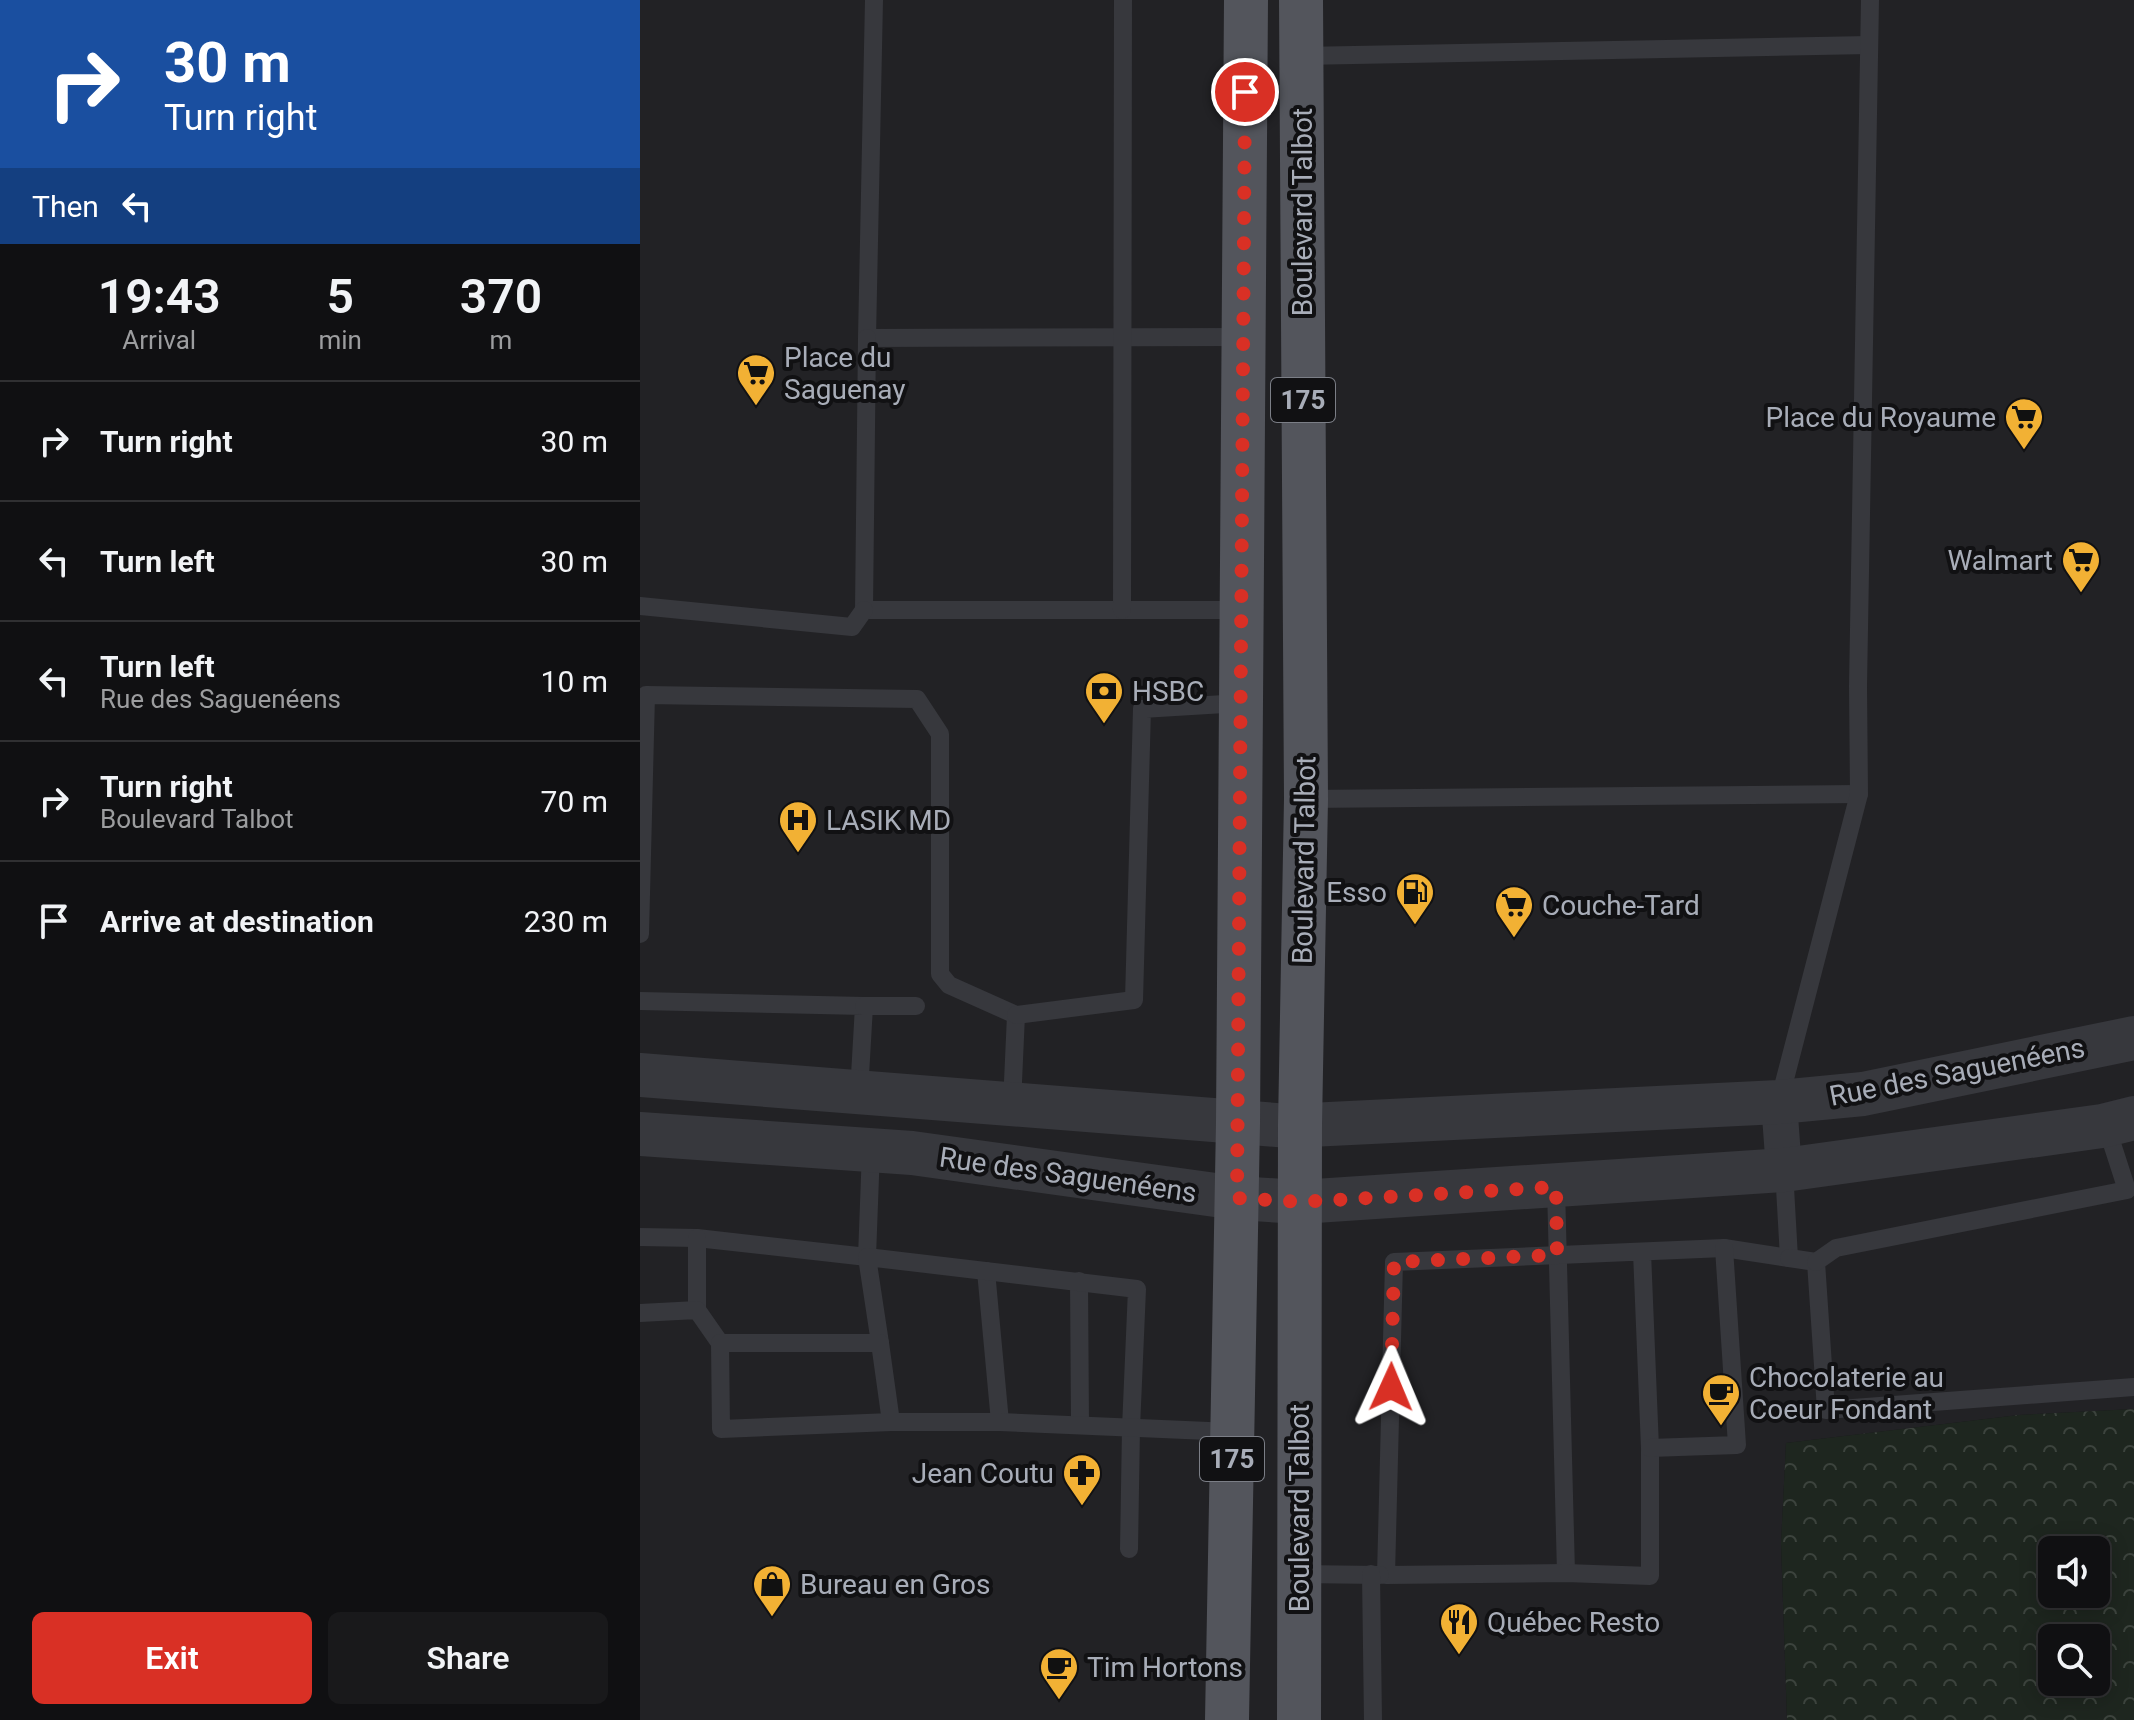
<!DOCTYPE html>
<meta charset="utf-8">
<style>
body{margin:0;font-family:Roboto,sans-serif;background:#19191b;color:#f1f3f6;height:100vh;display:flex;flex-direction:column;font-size:30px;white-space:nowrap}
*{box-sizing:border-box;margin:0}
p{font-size:26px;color:#9c9d9f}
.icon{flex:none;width:44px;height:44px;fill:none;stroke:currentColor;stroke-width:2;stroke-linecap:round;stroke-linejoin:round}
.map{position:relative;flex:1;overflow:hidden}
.details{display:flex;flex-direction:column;background:#101012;width:640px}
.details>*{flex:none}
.hud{background:#1a4fa0;color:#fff;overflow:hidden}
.tools{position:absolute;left:1398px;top:1536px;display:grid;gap:16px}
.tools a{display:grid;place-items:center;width:72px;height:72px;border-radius:12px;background:#101012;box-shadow:0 4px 20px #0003,0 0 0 2px #303032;font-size:40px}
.pin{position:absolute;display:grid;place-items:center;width:68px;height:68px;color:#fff;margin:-34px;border:4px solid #fff;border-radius:50%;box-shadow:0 2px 8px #0007}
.me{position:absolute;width:88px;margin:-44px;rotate:1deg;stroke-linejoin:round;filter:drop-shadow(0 0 6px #0008)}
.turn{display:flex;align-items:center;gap:28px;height:168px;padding:0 32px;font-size:36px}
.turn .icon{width:104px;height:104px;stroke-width:2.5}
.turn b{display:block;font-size:56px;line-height:68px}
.then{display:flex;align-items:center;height:76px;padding:0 32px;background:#0003;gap:16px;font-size:30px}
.eta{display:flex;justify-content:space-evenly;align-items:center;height:136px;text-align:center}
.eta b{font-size:48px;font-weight:600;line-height:56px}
.button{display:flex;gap:16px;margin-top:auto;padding:16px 32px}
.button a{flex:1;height:92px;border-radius:12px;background:#d93025;color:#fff;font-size:32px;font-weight:600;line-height:92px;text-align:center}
.button a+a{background:#19191b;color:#f1f3f6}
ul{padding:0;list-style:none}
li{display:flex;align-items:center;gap:24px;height:120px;padding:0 32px;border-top:2px solid #303032}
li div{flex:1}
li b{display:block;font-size:30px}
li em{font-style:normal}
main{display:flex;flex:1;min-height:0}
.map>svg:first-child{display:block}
.built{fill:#222225}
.forest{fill:url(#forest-crowns);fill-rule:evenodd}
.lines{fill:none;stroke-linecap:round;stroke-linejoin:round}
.service{stroke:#37383d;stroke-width:18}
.minor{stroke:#37383d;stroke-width:36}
.tertiary{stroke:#37383d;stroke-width:44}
.primary{stroke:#53555c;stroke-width:44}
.route{stroke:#d93025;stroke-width:14;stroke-dasharray:0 25.2}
.labels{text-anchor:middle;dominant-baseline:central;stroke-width:8;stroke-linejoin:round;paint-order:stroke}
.shield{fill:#111113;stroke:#7b7e86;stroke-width:2}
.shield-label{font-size:26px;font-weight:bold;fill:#a8adb8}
.street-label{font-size:28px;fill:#a8adb8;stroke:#111113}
.poi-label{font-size:28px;fill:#a8adb8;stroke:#111113;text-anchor:start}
</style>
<main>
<section class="details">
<div class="hud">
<div class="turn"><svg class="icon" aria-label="right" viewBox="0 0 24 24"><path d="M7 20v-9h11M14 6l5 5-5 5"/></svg><div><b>30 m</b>Turn right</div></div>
<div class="then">Then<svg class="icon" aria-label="left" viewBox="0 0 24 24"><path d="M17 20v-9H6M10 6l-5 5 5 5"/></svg></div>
</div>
<div class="eta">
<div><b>19:43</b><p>Arrival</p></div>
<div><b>5</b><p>min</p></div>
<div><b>370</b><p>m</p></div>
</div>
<ul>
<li><svg class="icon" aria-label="right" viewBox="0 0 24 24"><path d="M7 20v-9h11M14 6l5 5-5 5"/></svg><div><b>Turn right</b></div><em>30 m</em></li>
<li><svg class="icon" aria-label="left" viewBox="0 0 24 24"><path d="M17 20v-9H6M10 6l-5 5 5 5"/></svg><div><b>Turn left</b></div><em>30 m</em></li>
<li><svg class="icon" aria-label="left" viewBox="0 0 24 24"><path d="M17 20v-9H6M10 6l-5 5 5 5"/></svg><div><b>Turn left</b><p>Rue des Saguenéens</p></div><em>10 m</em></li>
<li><svg class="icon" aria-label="right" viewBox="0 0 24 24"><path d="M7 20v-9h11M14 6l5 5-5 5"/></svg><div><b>Turn right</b><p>Boulevard Talbot</p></div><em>70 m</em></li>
<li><svg class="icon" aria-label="arrive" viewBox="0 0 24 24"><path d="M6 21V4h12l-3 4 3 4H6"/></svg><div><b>Arrive at destination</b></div><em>230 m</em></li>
</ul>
<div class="button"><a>Exit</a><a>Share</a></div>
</section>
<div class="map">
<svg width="1494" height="1720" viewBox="0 0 1494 1720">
<defs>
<pattern id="forest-crowns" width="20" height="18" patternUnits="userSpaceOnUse" patternTransform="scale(2)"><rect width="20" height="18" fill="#1e261f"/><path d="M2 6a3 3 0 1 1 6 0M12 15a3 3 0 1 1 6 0" fill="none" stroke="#3c433d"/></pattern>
</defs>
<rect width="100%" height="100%" fill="#161618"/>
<!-- built -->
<polygon class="built" points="0,0 1494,0 1494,1409 1379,1415 1146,1443 1141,1544 1147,1720 0,1720"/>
<!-- forest -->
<path class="forest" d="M1494,1409V1720H1147L1141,1543L1146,1443L1379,1415ZM1412,1550H1456V1594H1412ZM1412,1638H1456V1682H1412Z"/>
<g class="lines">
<!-- service -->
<g class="service">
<polyline points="234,0 227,338 604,337"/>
<polyline points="661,56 1229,45"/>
<polyline points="227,338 224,610 602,610"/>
<polyline points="0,606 212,627 224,610"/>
<polyline points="482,610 483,0"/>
<polyline points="666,799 1219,794"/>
<polyline points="0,934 6,695 277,699 300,734 300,974 309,985 376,1015 372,1104"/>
<polyline points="0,1001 224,1006 219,1093"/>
<polyline points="224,1006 276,1006"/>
<polyline points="376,1015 494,1000 502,709 601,703"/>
<polyline points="1139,1102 1219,794 1218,686 1230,0"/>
<polyline points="916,1187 926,1573"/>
<polyline points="0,1237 57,1238 227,1257 231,1150"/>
<polyline points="57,1238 57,1310"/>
<polyline points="1002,1252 1010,1448 1010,1576 926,1573 746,1575 754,1262 1084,1248 1149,1258 1144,1170"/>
<polyline points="1149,1258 1176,1262 1186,1410 1494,1387"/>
<polyline points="1176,1262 1196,1248 1487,1190 1466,1125"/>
<polyline points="346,1271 360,1422"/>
<polyline points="439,1281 440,1424"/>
<polyline points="0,1313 57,1310 80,1343"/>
<polyline points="240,1343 227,1257 497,1289 491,1428 489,1549"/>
<polyline points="251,1422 81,1429 80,1343 240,1343 251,1422 360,1422 592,1432"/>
<polyline points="1010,1448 1097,1445 1084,1248"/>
<polyline points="659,1574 740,1575"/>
<polyline points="731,1574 733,1720"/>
</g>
<!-- minor -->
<polyline class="minor" points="1139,1102 1144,1170"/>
<!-- tertiary -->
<g class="tertiary">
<polyline points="0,1075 649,1126 1139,1102 1223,1094 1494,1038"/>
<polyline points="0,1134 272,1153 597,1198 660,1202 1144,1170 1462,1126 1494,1118"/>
</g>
<!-- primary -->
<g class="primary">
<polyline points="587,1720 598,1123 606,0"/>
<polyline points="659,1720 660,1125 666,799 661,0"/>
</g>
</g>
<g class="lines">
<!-- route -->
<polyline class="route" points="605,92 597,1198 660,1202 916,1187 917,1255 754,1262 751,1387"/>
</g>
<!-- icons -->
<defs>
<symbol id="supermarket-pin" viewBox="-11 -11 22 30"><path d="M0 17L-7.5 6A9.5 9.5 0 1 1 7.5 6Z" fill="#f2b134" stroke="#111113"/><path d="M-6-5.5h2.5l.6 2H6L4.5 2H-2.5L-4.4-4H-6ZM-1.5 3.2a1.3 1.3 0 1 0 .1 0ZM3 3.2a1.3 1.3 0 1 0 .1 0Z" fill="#111"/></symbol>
<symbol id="bank-pin" viewBox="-11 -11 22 30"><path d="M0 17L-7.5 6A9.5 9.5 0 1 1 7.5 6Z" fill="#f2b134" stroke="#111113"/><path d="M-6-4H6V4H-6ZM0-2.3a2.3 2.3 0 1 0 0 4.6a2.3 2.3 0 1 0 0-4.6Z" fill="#111"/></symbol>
<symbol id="hospital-pin" viewBox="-11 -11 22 30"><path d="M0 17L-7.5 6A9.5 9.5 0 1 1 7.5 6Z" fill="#f2b134" stroke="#111113"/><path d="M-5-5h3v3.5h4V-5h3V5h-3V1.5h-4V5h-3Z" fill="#111"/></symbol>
<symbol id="fuel-pin" viewBox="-11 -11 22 30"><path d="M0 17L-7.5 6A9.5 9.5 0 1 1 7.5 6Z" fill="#f2b134" stroke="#111113"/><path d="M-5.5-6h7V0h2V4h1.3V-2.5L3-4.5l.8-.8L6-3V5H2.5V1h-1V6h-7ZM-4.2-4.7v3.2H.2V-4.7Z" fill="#111"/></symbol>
<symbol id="cafe-pin" viewBox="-11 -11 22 30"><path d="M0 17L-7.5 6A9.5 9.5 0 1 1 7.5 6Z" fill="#f2b134" stroke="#111113"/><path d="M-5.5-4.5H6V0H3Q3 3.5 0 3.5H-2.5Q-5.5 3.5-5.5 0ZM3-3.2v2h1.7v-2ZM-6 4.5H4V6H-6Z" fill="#111"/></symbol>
<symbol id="pharmacy-pin" viewBox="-11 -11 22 30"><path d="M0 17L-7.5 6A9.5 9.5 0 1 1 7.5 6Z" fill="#f2b134" stroke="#111113"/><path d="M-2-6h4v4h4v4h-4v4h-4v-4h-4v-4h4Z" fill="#111"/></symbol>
<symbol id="shop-pin" viewBox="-11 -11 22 30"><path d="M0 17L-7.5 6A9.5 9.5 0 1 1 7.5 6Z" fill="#f2b134" stroke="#111113"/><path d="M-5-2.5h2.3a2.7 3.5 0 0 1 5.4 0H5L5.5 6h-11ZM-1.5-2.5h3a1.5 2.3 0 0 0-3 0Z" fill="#111"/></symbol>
<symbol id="restaurant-pin" viewBox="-11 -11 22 30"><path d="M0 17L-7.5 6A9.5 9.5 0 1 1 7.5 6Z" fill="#f2b134" stroke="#111113"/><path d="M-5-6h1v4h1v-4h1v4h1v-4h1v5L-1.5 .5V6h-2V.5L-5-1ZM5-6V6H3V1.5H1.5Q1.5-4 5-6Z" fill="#111"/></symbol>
</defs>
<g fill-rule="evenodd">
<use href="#supermarket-pin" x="94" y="351" width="44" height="60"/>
<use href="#supermarket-pin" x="1362" y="395" width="44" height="60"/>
<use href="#supermarket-pin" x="1419" y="538" width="44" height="60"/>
<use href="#bank-pin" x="442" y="669" width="44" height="60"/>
<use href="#hospital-pin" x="136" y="798" width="44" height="60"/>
<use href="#fuel-pin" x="753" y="870" width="44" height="60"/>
<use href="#supermarket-pin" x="852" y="883" width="44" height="60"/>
<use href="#cafe-pin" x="1059" y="1371" width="44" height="60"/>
<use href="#pharmacy-pin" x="420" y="1451" width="44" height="60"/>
<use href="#shop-pin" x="110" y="1562" width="44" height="60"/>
<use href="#restaurant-pin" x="797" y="1600" width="44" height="60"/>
<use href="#cafe-pin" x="397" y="1645" width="44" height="60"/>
</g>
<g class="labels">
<!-- shield labels -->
<g class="shield">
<rect x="631" y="378" width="64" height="44" rx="6"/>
<rect x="560" y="1437" width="64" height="44" rx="6"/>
</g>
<g class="shield-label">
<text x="663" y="400">175</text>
<text x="592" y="1459">175</text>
</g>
<!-- street labels -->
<g class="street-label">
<text transform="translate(662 212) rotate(-90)">Boulevard Talbot</text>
<text transform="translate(664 860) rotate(-89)">Boulevard Talbot</text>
<text transform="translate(1317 1072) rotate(-11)">Rue des Saguenéens</text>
<text transform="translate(428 1175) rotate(8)">Rue des Saguenéens</text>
<text transform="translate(659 1508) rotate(-90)">Boulevard Talbot</text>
</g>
<!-- poi labels -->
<g class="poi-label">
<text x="144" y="357">Place du<tspan x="144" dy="32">Saguenay</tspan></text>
<text x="1356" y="417" text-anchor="end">Place du Royaume</text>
<text x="1413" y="560" text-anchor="end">Walmart</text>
<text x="492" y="691">HSBC</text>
<text x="186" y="820">LASIK MD</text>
<text x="747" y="892" text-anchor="end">Esso</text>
<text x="902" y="905">Couche-Tard</text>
<text x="1109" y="1377">Chocolaterie au<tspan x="1109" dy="32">Coeur Fondant</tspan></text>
<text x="414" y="1473" text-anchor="end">Jean Coutu</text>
<text x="160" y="1584">Bureau en Gros</text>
<text x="847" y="1622">Québec Resto</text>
<text x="447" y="1667">Tim Hortons</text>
</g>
</g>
</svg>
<div class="tools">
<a><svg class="icon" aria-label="sound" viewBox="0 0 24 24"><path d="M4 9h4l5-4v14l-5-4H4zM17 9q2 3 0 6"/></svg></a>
<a><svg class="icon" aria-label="search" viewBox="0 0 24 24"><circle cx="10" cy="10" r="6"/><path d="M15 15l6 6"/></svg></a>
</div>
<div class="pin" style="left:605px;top:92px;background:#d93025"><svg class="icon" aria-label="arrive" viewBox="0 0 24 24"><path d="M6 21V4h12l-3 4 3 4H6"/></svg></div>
<svg class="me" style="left:751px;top:1387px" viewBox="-20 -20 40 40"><path d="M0-17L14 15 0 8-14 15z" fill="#d93025" stroke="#fff" stroke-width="4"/></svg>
</div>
</main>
